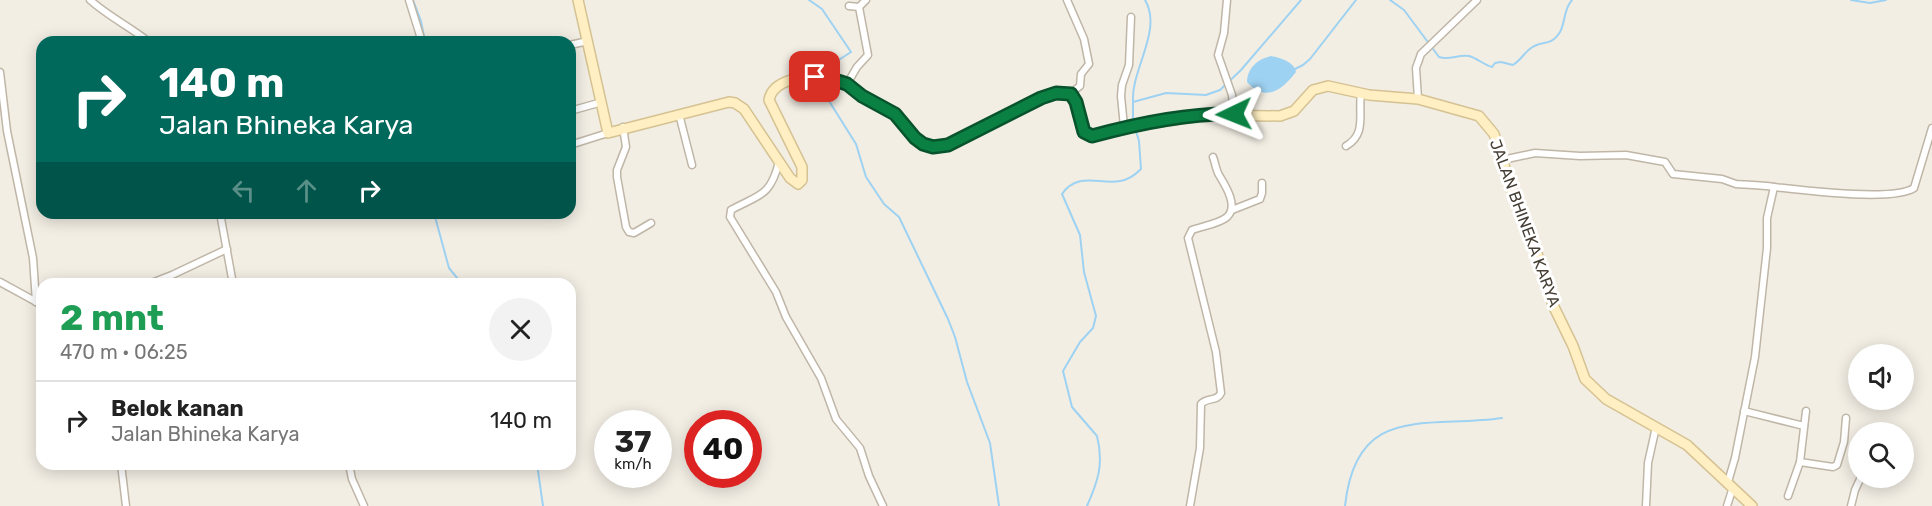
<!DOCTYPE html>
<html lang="id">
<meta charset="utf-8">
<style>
body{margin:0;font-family:Rubik,sans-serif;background:#f2f2f2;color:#222;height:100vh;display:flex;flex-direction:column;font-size:22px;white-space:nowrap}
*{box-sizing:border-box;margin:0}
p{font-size:20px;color:#767676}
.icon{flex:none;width:33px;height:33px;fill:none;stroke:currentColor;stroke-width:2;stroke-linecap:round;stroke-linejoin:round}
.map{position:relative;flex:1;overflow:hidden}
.drawer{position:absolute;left:36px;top:278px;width:540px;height:192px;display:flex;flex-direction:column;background:#fff;border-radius:18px;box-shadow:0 3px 15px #0003}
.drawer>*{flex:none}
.top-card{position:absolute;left:36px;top:36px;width:540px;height:183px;border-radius:18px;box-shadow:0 3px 15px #0003;background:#00695c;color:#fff;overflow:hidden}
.tools{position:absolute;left:1848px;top:344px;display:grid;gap:12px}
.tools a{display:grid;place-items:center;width:66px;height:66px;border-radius:50%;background:#fff;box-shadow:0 3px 15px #0003;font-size:30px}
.speed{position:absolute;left:594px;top:410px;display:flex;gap:12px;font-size:30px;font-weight:700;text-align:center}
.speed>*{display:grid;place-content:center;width:78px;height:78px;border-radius:50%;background:#fff;box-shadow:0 3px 15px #0003;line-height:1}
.speed small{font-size:15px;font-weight:400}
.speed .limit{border:9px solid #d22;background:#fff;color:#111}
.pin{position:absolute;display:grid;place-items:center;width:51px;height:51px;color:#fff;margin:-26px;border-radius:12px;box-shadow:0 3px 9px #0006}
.me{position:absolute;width:66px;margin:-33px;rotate:268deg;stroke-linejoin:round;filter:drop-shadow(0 0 4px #0008)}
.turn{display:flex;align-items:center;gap:21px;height:126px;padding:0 24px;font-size:27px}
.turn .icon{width:78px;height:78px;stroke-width:2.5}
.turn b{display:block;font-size:42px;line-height:51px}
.lanes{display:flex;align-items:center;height:57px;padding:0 24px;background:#0003;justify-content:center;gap:30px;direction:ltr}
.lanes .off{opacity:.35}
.round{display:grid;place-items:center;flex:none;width:63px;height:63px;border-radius:32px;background:#f2f2f2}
.summary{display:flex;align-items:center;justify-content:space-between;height:102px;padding:0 24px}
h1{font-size:36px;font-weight:700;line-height:45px;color:#1e9e55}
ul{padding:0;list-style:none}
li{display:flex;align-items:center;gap:18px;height:78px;padding:0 24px;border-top:2px solid #e0e0e0}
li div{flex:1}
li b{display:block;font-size:22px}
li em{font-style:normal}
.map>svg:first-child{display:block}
.water{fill:#9ed2f2}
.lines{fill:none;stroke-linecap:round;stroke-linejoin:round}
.stream{stroke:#9ed2f2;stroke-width:2}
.street-casing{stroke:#bfb6a7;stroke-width:9}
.secondary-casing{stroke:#d5c292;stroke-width:12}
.street{stroke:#fff;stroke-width:6}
.secondary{stroke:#ffefc2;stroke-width:9}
.route-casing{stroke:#07532c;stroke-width:15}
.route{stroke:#0b8043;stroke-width:10}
.labels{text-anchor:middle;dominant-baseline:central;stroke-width:6;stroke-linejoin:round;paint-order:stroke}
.street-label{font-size:16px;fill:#453e34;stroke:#fff}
</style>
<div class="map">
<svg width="1932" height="506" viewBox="0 0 1932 506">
<rect width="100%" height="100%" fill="#f3eee4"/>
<!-- water -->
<path class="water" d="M1271,56C1281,58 1294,62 1296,72C1282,90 1266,103 1247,82C1247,68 1258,59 1271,56Z"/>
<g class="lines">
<!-- stream -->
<g class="stream">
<polyline points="413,0 421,21 425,42"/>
<polyline points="809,0 822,9 851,52 834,63 819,64 818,75"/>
<path d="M1390,0L1404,10L1439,57C1449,61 1458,54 1469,56C1477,58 1484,65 1492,67L1495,63L1501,62L1513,65C1521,60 1524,53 1531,48C1541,40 1551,47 1560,32C1566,21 1563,10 1572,0"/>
<polyline points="1851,0 1870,3 1886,0"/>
<polyline points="1295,69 1303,65 1310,59 1356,0"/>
<polyline points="820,80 824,93 856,144 866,177 884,204 899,217 948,319 955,337 967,382 990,443 999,506"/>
<path d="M1133,101C1131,70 1163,30 1145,0"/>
<polyline points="1133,123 1133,102 1166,93 1206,95 1220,90 1241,70 1301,0"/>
<polyline points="434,213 449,268 462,284"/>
<polyline points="537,464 543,506"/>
<path d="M1087,506C1098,481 1104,464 1097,436L1072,407L1063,371L1080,342L1093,328L1096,316L1084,272L1080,235L1062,194C1078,171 1100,185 1120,181C1129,180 1135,175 1141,169L1139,141L1135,128"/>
<path d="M1345,506C1356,402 1427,429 1502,418"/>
</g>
<defs>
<g id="street">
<path d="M90,0C108,16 130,27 149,42"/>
<polyline points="409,0 422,42"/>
<polyline points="1067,0 1084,39 1089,64 1081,74 1080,86 1070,94"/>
<polyline points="1227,0 1224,33 1218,55 1232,95 1234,114"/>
<polyline points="849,6 859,7 866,0"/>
<polyline points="570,45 588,41"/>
<polyline points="0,72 7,131 33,258 36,302"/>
<polyline points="847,84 857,67 868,55 859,7"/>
<polyline points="1418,99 1416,68 1421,54 1477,0"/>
<polyline points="570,111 602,102"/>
<polyline points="679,114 692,165"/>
<polyline points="623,127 626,147 617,170 617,177 626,227 629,232 634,233 651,223"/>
<polyline points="1124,127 1121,96 1122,85 1129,65 1131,17"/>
<polyline points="570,145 608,133"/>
<path d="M1346,146C1367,134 1358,114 1361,93"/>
<path d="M1502,160L1535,153L1580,156L1626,155L1665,162L1673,174L1722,179L1736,184C1749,185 1761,185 1774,187C1801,190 1893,202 1914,188L1932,128"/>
<path d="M779,162C770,197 760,194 731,210L730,217L776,292L786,317L821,378L836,419L860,448L869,476L883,506"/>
<polyline points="1232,210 1260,199 1262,193 1262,183"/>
<polyline points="220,213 233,284"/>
<polyline points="0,282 42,305"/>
<polyline points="149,284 172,275 227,249"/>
<polyline points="1744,411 1804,426"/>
<polyline points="1800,462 1833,467 1837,465 1844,442 1846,418"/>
<polyline points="121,464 126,506"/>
<polyline points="349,464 352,479 364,506"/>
<polyline points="1728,482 1735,458 1755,357 1767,248 1767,218 1774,187"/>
<polyline points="1788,496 1800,462 1806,411"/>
<path d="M1190,506L1200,448L1201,404C1207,397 1217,402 1221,393L1216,352L1188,238L1192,230C1202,226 1219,224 1227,217C1239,206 1225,185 1219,175C1216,170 1215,162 1213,157"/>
<polyline points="1646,506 1648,463 1656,427"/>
<polyline points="1727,506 1733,487"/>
<polyline points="1851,506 1855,490 1861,477"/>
</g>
<path id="secondary" d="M578,0L608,133L729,102L735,103L744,109L790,178L798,184L802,180V167L769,100C771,89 781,83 791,80C808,76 830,74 845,83C853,87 859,94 867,99C876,104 887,108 895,115C907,125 913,141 928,146C942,152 958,139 970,133C978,129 987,126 995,122C1010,114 1059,80 1074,98L1084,132L1092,136L1132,126L1207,115L1280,116L1294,111L1313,90L1328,86L1369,95L1418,99L1479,116L1494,134L1514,196L1536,250L1553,305L1573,346L1585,379L1606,399L1687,445L1752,506"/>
</defs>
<!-- street casing -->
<use href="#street" class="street-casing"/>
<!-- secondary casing -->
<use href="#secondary" class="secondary-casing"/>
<!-- street -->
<use href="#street" class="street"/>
<!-- secondary -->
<use href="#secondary" class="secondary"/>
</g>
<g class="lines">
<defs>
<path id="route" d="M815,77L828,78L847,84L862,96L895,114L915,138L923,144L933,147L948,145L1041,98L1056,93L1071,94L1076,102L1084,132L1092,136C1136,124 1188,113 1234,114"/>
</defs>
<!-- route casing -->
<use href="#route" class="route-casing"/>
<!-- route -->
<use href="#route" class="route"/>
</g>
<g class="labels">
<!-- street labels -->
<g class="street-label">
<text transform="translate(1525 223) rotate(70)">JALAN BHINEKA KARYA</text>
</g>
</g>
</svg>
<div class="tools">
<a><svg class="icon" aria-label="sound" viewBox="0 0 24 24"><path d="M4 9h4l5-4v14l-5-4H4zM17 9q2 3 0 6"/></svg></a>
<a><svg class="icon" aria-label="search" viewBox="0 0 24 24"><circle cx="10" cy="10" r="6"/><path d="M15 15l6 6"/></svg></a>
</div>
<div class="speed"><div>37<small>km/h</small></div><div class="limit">40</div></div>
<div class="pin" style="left:815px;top:77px;background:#d93025"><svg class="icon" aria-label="arrive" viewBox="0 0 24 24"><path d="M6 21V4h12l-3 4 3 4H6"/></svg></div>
<svg class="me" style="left:1234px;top:114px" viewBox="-20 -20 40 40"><path d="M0-17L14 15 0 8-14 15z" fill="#0b8043" stroke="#fff" stroke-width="4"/></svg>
<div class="top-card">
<div class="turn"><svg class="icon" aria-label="right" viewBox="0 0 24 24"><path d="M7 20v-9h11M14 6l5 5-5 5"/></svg><div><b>140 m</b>Jalan Bhineka Karya</div></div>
<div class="lanes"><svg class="icon off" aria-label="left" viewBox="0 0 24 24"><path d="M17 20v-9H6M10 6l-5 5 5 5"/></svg><svg class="icon off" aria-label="ahead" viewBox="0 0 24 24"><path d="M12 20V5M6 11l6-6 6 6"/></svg><svg class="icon" aria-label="right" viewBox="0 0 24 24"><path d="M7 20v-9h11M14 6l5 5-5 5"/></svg></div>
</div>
<section class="drawer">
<div class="summary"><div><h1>2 mnt</h1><p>470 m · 06:25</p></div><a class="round"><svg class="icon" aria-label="close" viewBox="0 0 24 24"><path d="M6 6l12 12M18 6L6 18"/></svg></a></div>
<ul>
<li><svg class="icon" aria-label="right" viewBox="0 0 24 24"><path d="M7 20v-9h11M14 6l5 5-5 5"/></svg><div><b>Belok kanan</b><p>Jalan Bhineka Karya</p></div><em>140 m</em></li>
</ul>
</section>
</div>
